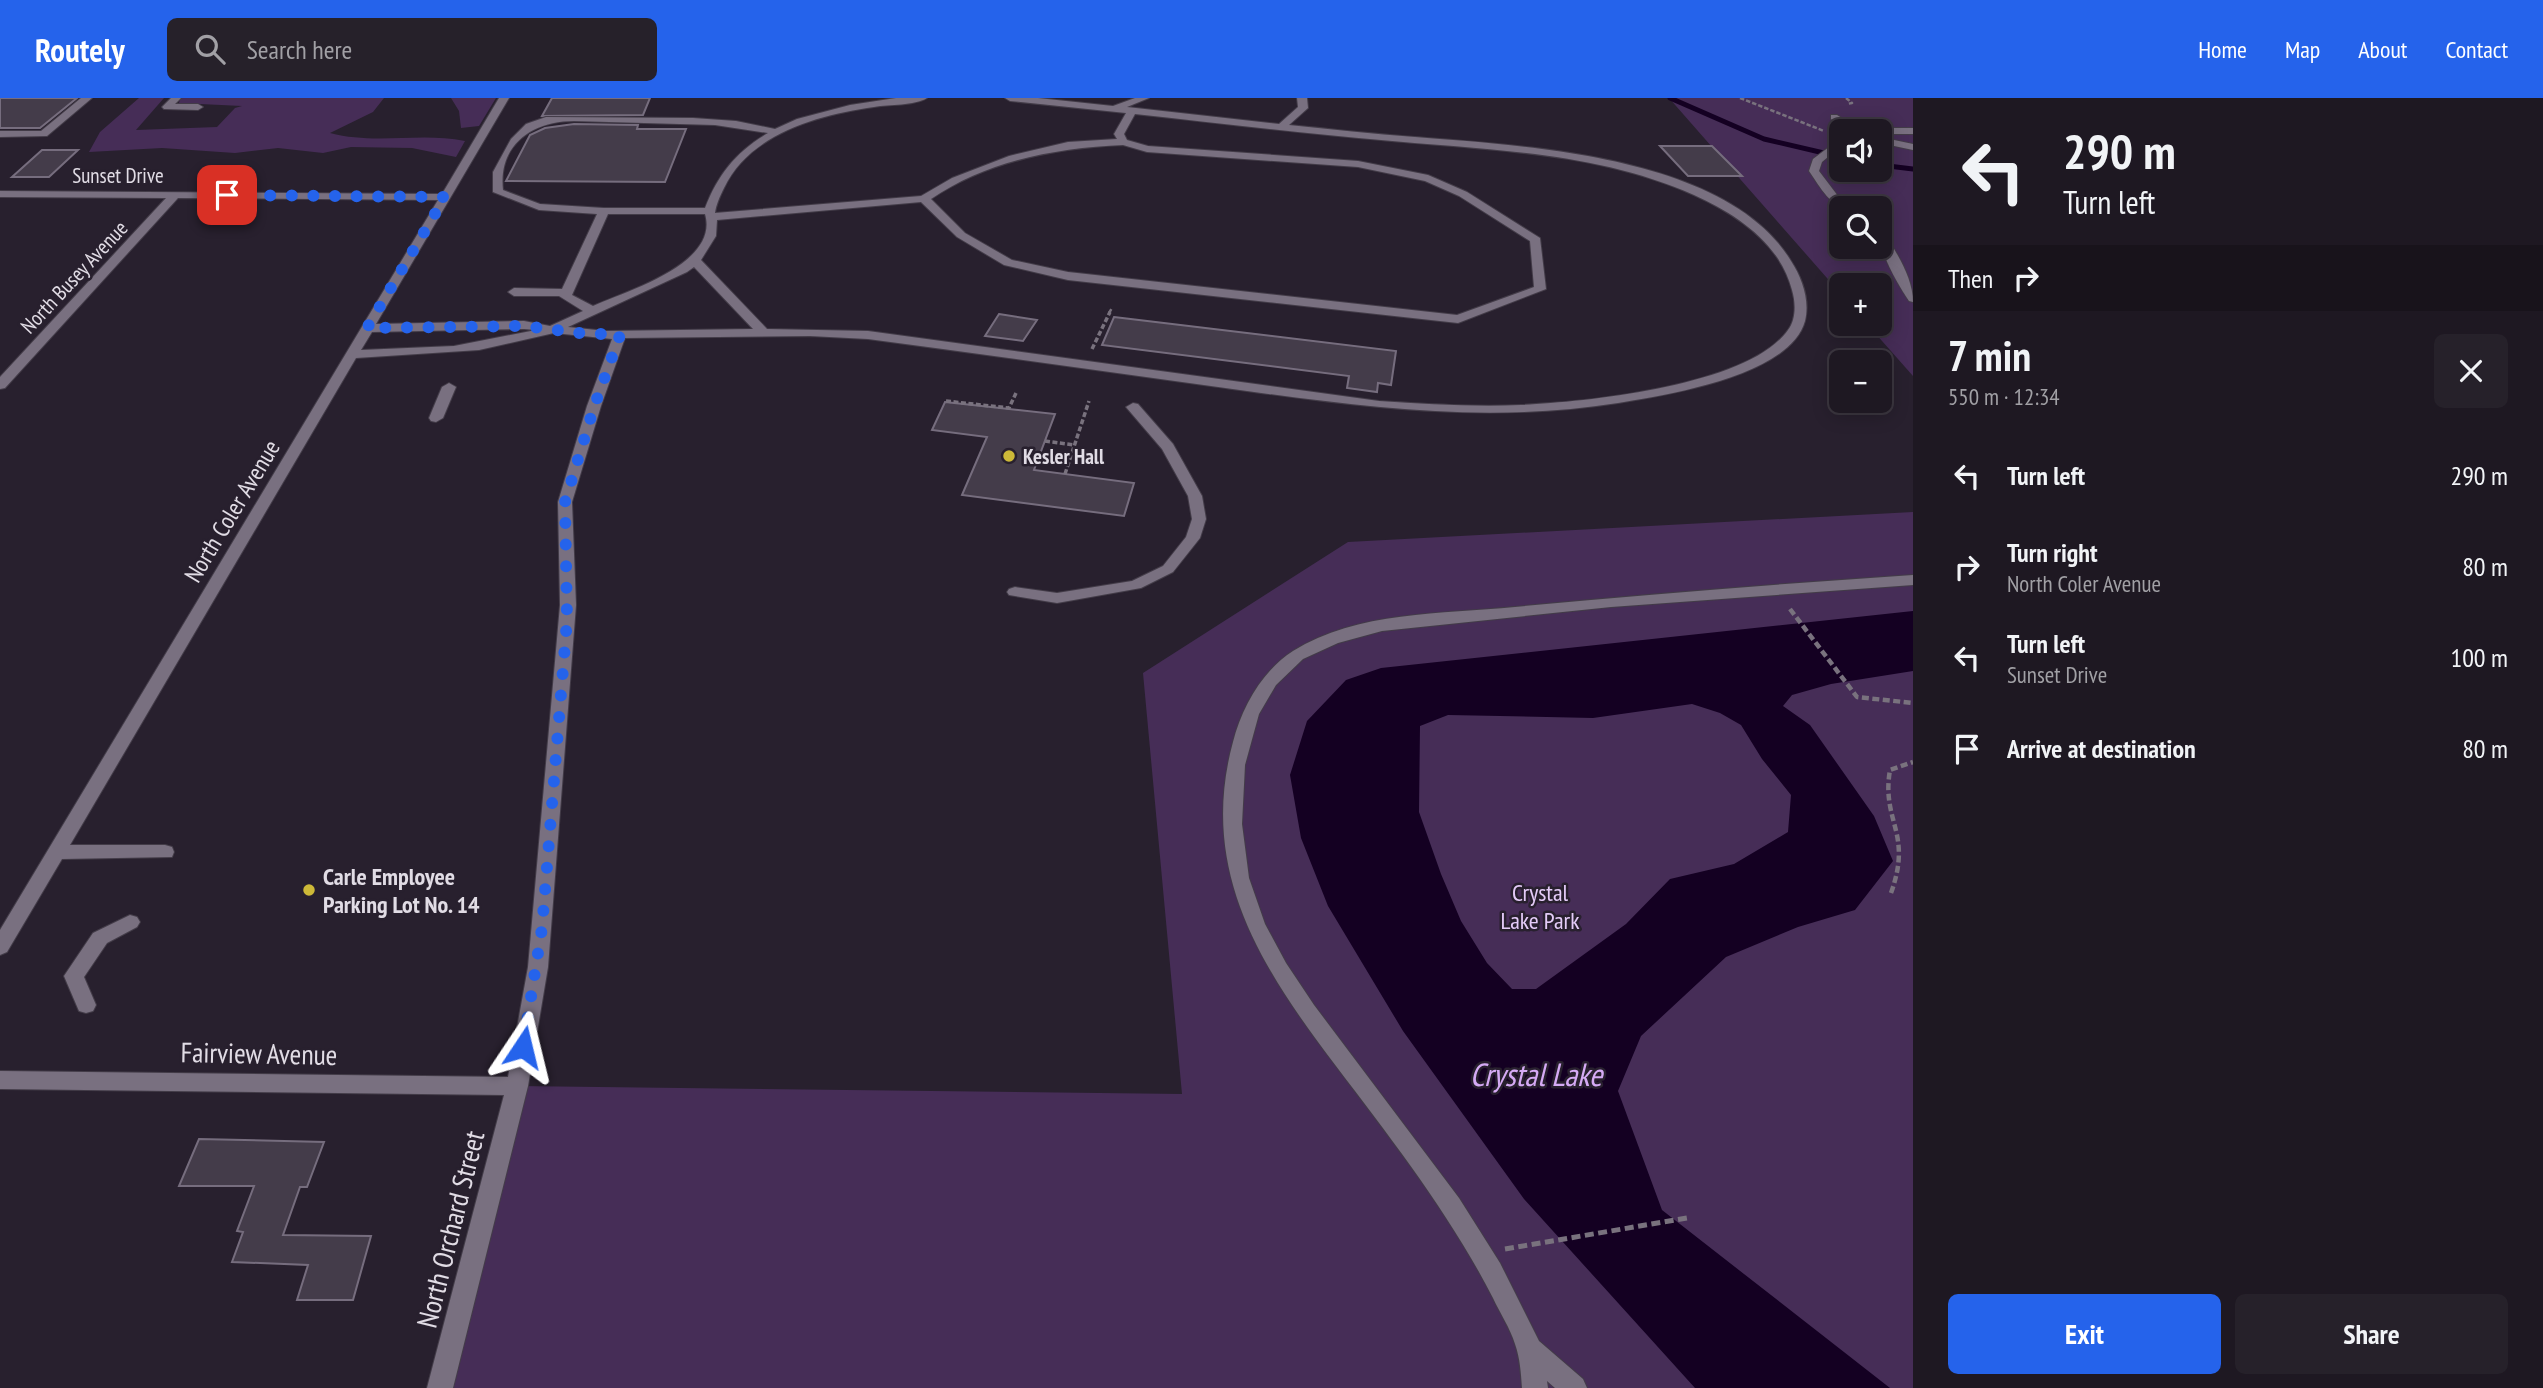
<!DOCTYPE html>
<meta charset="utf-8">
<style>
body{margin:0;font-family:"PT Sans Narrow",sans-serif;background:#26212a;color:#f1f3f6;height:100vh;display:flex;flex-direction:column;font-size:26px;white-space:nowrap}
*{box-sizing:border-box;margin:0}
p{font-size:23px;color:#a1a0a5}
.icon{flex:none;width:38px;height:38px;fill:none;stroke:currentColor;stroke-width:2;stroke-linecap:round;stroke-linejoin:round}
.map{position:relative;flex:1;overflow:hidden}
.drawer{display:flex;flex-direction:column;background:#1e1822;width:630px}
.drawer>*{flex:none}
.guide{background:#1e1822;color:#f1f3f6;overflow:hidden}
.buttons{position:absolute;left:1829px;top:21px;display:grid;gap:14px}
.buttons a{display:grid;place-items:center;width:63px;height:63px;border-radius:10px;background:#1e1822;box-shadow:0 4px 18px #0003,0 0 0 2px #3c3740;font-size:35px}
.pin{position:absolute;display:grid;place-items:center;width:60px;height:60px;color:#fff;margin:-30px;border-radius:14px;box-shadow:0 4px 10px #0006}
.me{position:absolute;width:77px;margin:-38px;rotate:10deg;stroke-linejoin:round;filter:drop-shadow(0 0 5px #0008)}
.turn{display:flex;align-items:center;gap:24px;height:147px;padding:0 35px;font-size:32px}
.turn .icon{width:91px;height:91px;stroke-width:2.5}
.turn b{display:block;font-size:49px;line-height:60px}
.then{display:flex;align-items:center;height:66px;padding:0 35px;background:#0003;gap:14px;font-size:26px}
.round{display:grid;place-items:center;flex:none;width:74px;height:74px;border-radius:10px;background:#26212a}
.headline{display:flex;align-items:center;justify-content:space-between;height:119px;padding:0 35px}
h1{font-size:42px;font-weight:700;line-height:52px}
.button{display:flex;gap:14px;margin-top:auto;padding:14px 35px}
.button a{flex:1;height:80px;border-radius:10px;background:#2563eb;color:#fff;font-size:28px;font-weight:700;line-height:80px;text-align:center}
.button a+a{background:#26212a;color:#f1f3f6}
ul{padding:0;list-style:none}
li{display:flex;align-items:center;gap:21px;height:91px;padding:0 35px}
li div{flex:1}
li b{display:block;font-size:26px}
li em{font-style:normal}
header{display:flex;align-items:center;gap:42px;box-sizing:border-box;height:98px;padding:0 35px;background:#2563eb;color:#fff}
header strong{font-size:33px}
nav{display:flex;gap:38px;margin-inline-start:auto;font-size:24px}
.search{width:490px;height:63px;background:#26212a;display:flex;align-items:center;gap:18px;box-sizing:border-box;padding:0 24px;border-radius:10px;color:#a1a0a5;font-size:26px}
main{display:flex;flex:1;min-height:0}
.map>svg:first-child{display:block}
.green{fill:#462d57;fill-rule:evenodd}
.water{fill:#140022;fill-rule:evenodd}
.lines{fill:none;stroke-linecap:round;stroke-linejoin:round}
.stream{stroke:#140022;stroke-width:5}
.building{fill:#443c4a;stroke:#766d7e;stroke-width:2}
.minor-casing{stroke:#433c48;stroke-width:2}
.path-far3{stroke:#79727e;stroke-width:2.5;stroke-dasharray:4.5 2;stroke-linecap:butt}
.path-far2{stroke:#79727e;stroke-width:3.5;stroke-dasharray:5 2.5;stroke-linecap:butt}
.path-far1{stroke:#79727e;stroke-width:4.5;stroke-dasharray:7 3.5;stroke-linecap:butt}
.path{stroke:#79727e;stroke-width:5;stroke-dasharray:9 4.5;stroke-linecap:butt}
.minor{fill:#797080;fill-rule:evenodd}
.route{stroke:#2563eb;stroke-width:12;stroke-dasharray:0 21.6}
.poi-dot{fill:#cdb938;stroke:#28202e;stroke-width:2.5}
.labels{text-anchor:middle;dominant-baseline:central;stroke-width:5;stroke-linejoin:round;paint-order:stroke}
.far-street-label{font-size:21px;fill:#e1dce5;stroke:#28202e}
.far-poi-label{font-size:21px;font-weight:bold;fill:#e1dce5;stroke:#28202e;text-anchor:start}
.street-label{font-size:24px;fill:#e1dce5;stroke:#28202e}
.poi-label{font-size:24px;font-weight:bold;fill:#e1dce5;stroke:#28202e;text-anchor:start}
.park-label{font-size:24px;fill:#e4cbf8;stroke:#28202e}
.near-street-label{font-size:28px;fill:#e1dce5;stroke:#28202e}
.near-water-label{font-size:32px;font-style:italic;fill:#d5aaf4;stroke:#28202e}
</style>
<header>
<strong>Routely</strong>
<div class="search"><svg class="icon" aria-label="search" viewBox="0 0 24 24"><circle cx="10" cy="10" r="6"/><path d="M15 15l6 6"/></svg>Search here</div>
<nav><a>Home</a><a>Map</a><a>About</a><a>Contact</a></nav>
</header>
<main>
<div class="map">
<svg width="1913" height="1290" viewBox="0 0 1913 1290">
<rect width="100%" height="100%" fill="#28202e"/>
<!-- green -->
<g class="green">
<path d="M139,0H164L136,32L217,29L235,10L242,8L179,5L180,0H384L373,14L330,35C375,47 420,34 465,43L456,59L412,50L351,49L323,55L278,50L235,55L162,50L89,54L100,34Z"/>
<polygon points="451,0 496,0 479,28 461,30 459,13"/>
<path d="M1669,0H1913V278L1867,226H1880V187H1841V196ZM1841,33H1880V72H1841ZM1841,110H1880V149H1841Z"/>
<polygon points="1913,414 1913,1290 448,1290 517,988 1182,996 1143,575 1348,444"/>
</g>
<!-- water -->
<path class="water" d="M1913,513V573L1831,586L1792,597L1783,608L1810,627L1874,718L1893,763L1855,812L1798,829L1726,859L1641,938L1618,993L1662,1112L1890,1290H1695L1524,1101L1403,933L1328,808L1301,740L1290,677L1307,623L1346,582L1381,570ZM1692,606L1720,615L1741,627L1762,661L1791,697L1788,734L1734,766L1670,781L1626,826L1536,891H1512L1487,865L1461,823L1441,776L1419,714L1420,628L1448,617L1593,620Z"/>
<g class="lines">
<!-- stream -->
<g class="stream">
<polyline points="1670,0 1764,41 1841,59"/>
<polyline points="1880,67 1913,71"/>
</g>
</g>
<!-- building -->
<g class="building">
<polygon points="0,0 77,0 40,30 0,30"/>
<polygon points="552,0 650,0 643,17 542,18"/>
<polygon points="574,26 638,27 637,31 686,31 665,84 506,83 530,37 545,30"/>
<polygon points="1660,48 1712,48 1742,78 1688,78"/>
<polygon points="42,52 78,52 49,79 12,79"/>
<polygon points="999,216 1037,222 1023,243 985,238"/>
<polygon points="1114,219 1396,253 1391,287 1378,285 1377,294 1347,290 1349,278 1102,247"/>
<polygon points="945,304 1055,316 1034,372 1134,385 1124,418 962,397 987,339 932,332"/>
<polygon points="199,1041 324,1044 307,1089 300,1089 283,1137 371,1138 353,1202 297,1202 308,1167 232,1164 243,1134 237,1133 254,1088 179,1088"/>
</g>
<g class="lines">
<defs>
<g id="minor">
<polygon points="81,0 92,0 47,38 0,39 0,33 41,33"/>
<polygon points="171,0 181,0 175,6 198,6 203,9 198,12 164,11 162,9"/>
<path d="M499,0H509L376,226L524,223L550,228L583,213L559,198H514L508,194L514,190L562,191L597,116L539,112L493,94V74L511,41L526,26L546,19L693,20L736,23L775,31L797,21L850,7L896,0H927C914,8 890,6 874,9C819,17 750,35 724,90C720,98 716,107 715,115L921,98L952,80L1009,58L1068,44L1117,41L1114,36L1126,15L1010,3L1005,0H1038L1113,8L1135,0H1149L1127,9L1279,26L1298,9L1297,0H1307L1308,10L1289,27C1331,31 1373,36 1415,39C1525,48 1727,57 1791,163C1802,180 1810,202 1805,223C1790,278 1666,297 1618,305C1479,327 1349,307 1211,288C1097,272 982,256 868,241L810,238L625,240L601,308L572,404L576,507L548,869L528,988L453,1290H427L504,997L0,991V973L508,979L528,869L560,507L558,404L587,308L612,241L554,235L479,252L356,260L70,747H165L172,749L174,754L172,759L62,761L7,854L0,857V832L438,102L178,100L5,290L0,291V279L166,100L0,99V93L442,96ZM1135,16C1218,25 1299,35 1381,42C1487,52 1595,53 1694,97C1736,116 1780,145 1792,192C1796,205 1796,222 1788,232C1749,288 1585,304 1521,307C1473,309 1426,306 1379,303L868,233L767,231L701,162L716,138L717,122L921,104L957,139L1004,167L1068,182L1458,225L1546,191L1540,140L1467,94L1428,77L1358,63L1148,48L1127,42L1124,36ZM574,23L715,27L768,35C737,53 718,76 705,110H604L540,106L503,92C498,47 532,23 574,23ZM1123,47L1147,54L1358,69L1425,83L1459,98L1530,143L1534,189L1457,217L1068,174L1012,162L965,135L931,101C987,63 1055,50 1123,47ZM608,116H705C720,166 626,193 593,208L572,197ZM694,169L753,231L606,233L568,229L687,174ZM524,231L536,232L454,248L361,252L372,234Z"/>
<polygon points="1831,17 1837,17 1862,33 1850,33 1831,21"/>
<polygon points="1875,30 1913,30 1913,36 1880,36 1880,33 1870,33"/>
<polygon points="1880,39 1913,46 1913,52 1880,45"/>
<path d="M1841,40V48L1822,64L1819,73L1838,98L1852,110C1830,110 1821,90 1809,73L1813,61Z"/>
<path d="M1880,135L1884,136C1897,154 1913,181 1913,204L1909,203C1898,187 1878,152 1880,135Z"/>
<polygon points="449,285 456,289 443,320 436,324 431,323 429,320 442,289"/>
<polygon points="1133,305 1138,306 1173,346 1202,398 1206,421 1200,440 1173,474 1141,490 1057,505 1009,497 1007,494 1009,491 1015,489 1057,495 1132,483 1163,468 1186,439 1192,421 1188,398 1162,351 1126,309"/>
<path d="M1913,477V487L1611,509L1382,533L1338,545L1303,561L1276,587L1259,616L1245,667L1242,726L1249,780L1265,826L1286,865L1314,907L1459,1100L1500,1165L1539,1243L1583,1281L1587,1290H1555L1547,1283L1548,1290H1522C1521,1275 1520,1260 1515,1246C1510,1230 1500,1215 1493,1200C1450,1116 1392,1042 1336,968C1261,869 1198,773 1233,644C1242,609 1262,573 1293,553C1357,513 1443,516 1515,509C1648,496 1780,486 1913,477Z"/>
<polygon points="130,817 137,819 140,824 137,829 107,845 84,879 96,907 93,913 86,915 79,913 64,878 93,835"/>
</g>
</defs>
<!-- minor casing -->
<use href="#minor" class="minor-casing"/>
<!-- path-far3 -->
<g class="path-far3">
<polyline points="1740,0 1824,33"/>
<polyline points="1846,0 1852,5 1847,6"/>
<polyline points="1109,215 1112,210"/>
</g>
<!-- path-far2 -->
<g class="path-far2">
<polyline points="1092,251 1110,214"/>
<polyline points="946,303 1009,310 1016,295"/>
<polyline points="1045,343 1074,347"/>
<polyline points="1065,376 1089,303"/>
</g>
<!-- path-far1 -->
<g class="path-far1">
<polyline points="1790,511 1857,599 1913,605"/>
<path d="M1891,795C1913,734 1881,724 1890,672L1913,664"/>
</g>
<!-- path -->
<polyline class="path" points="1505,1151 1687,1120"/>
<!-- minor -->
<use href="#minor" class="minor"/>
</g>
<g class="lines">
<!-- route -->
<polyline class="route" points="227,97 445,99 367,230 524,228 579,235 620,237 594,309 565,404 567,522 542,830 523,949"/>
</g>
<!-- markers -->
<g class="poi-dot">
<circle cx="1009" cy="358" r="7"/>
<circle cx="309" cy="792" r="7"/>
</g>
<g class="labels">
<!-- far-street labels -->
<g class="far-street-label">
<text x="118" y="77">Sunset Drive</text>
<text transform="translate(74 179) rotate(-47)">North Busey Avenue</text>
</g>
<!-- far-poi labels -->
<g class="far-poi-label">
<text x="1023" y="358">Kesler Hall</text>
</g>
<!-- street labels -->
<g class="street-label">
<text transform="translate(232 413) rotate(-59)">North Coler Avenue</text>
</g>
<!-- poi labels -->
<g class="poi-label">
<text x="323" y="778">Carle Employee<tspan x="323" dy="28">Parking Lot No. 14</tspan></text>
</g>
<!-- park labels -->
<g class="park-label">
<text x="1540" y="794">Crystal<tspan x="1540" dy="28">Lake Park</tspan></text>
</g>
<!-- near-street labels -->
<g class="near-street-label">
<text transform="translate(259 955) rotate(1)">Fairview Avenue</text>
<text transform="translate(450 1131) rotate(-76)">North Orchard Street</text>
</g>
<!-- near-water labels -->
<g class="near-water-label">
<text x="1536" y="976">Crystal Lake</text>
</g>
</g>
</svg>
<div class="buttons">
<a><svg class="icon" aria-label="sound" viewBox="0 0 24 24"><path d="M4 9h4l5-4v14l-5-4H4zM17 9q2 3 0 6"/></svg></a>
<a><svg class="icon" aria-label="search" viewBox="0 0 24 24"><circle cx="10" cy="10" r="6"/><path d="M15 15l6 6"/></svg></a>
<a>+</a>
<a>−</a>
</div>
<div class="pin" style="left:227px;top:97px;background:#d93025"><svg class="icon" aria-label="arrive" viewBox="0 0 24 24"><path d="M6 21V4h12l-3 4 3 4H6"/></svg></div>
<svg class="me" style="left:523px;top:949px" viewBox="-20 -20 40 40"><path d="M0-17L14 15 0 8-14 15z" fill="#2563eb" stroke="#fff" stroke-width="4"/></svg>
</div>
<section class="drawer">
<div class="guide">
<div class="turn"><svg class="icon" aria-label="left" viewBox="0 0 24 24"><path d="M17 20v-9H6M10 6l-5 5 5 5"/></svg><div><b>290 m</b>Turn left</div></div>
<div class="then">Then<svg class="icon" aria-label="right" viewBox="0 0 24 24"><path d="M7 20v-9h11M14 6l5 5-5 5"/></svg></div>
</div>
<div class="headline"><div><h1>7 min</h1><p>550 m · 12:34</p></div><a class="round"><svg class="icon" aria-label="close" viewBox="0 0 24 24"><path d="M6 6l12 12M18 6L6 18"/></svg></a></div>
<ul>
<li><svg class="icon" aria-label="left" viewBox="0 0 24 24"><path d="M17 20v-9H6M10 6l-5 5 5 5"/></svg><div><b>Turn left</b></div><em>290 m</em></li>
<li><svg class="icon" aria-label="right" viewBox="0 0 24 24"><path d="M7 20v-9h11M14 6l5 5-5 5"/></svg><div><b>Turn right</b><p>North Coler Avenue</p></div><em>80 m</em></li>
<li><svg class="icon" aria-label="left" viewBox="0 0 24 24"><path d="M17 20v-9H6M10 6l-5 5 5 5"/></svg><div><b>Turn left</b><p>Sunset Drive</p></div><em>100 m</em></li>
<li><svg class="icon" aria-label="arrive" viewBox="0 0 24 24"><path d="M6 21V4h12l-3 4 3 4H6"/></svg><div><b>Arrive at destination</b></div><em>80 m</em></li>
</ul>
<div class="button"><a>Exit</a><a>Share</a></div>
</section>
</main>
